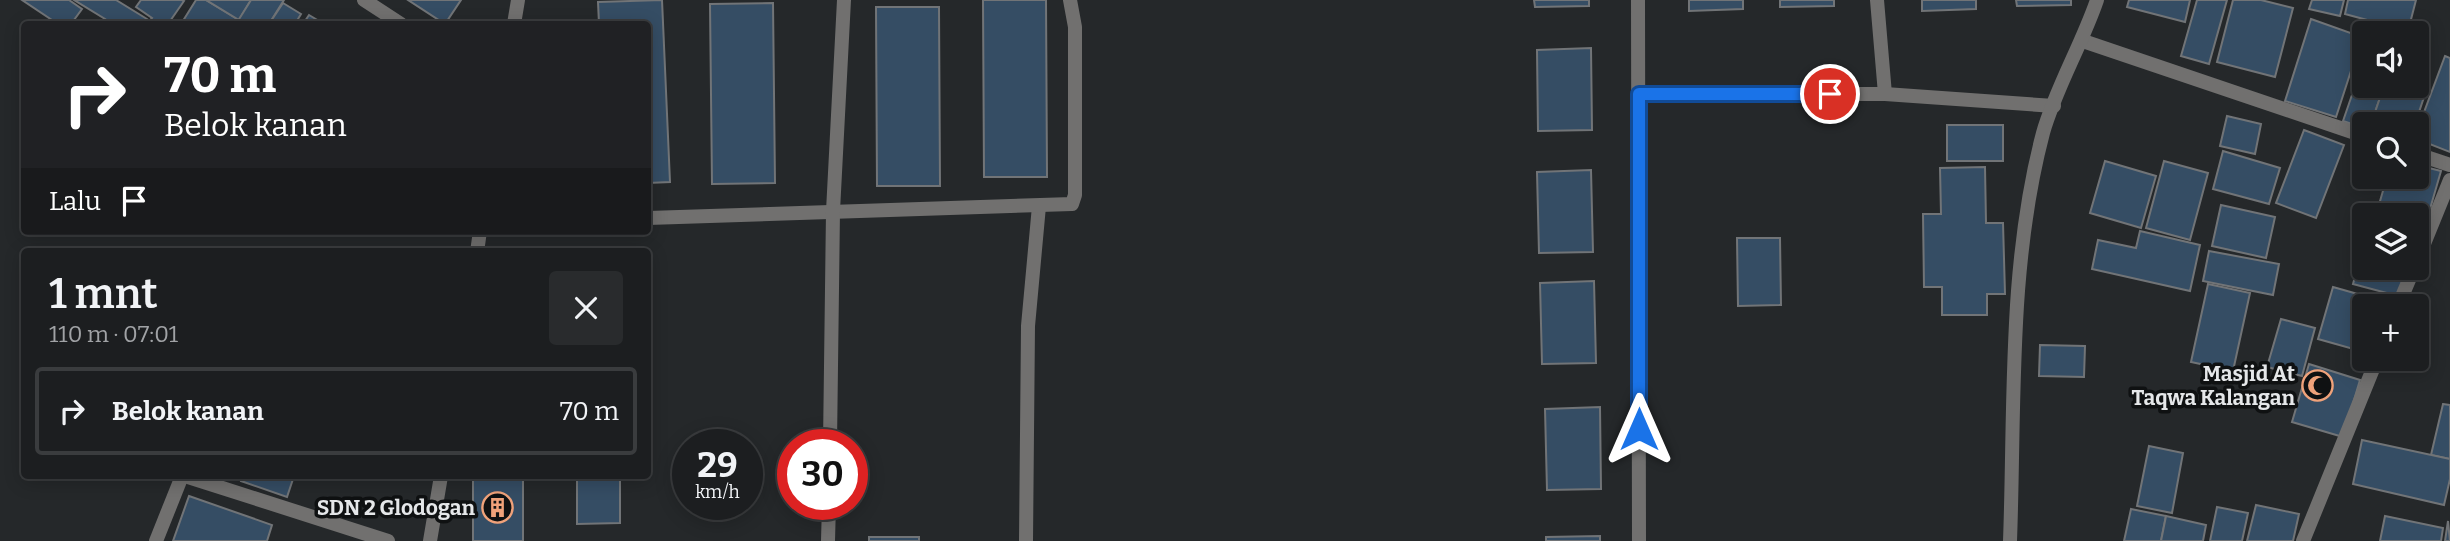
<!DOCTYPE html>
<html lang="id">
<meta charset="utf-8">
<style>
body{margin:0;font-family:Bitter,serif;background:#292b2d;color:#f1f3f6;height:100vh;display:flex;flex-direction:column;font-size:26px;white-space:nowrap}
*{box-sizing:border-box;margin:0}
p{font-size:23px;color:#a0a2a5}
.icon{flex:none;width:38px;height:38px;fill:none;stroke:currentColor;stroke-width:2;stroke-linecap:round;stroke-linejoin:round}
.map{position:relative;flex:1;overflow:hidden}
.sheet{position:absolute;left:21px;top:248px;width:630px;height:231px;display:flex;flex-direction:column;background:#1c1e20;border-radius:7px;box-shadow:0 4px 18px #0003,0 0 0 2px #3a3c3e}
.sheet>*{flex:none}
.guide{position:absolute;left:21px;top:21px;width:630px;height:214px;border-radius:7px;box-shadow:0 4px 18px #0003,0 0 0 2px #3a3c3e;background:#202124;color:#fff;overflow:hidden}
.tools{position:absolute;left:2352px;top:21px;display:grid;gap:14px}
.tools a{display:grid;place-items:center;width:77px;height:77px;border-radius:7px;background:#1c1e20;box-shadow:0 4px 18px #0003,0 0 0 2px #3a3c3e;font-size:35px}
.speed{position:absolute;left:672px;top:429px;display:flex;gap:14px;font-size:35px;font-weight:700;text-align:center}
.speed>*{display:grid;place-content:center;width:91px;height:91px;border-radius:50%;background:#1c1e20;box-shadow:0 4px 18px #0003,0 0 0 2px #3a3c3e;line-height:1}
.speed small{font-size:18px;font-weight:400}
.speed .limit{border:10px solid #d22;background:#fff;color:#111}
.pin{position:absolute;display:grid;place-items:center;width:60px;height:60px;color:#fff;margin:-30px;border:4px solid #fff;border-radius:50%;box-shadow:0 2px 7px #0007}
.me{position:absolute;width:77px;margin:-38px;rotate:0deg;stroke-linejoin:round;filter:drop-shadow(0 0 5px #0008)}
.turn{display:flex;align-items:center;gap:24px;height:147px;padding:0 28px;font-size:32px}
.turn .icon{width:91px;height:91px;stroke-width:2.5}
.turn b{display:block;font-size:49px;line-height:60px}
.then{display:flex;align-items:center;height:66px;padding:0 28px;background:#0003;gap:14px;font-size:26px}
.round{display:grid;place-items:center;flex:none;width:74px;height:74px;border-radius:7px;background:#292b2d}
.headline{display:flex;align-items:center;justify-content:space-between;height:119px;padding:0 28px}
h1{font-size:42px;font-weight:600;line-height:52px}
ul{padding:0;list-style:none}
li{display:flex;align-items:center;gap:21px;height:88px;margin:0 14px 10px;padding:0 14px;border:4px solid #3a3c3e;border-radius:7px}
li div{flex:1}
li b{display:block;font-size:26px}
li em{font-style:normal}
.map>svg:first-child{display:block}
.building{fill:#354d64;stroke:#717477;stroke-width:2}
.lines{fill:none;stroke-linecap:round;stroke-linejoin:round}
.service{stroke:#71706f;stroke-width:14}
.minor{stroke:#71706f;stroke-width:14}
.route-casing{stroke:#114b97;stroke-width:18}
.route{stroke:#1a73e8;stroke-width:12}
.labels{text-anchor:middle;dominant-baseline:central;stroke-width:7;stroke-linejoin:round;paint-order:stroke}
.poi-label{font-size:21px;font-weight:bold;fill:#e5e7e9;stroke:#0f1112;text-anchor:end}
</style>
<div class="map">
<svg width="2450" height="541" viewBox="0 0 2450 541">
<rect width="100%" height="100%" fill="#25282a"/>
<!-- building -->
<g class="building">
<polygon points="22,0 69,0 82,9 71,24 58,24"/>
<polygon points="74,0 116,0 147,19 144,24 101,24 105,19"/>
<polygon points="141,0 182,0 184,1 168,24 147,24 152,18 136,7"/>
<polygon points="196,0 206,0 239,20 236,24 181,24"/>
<polygon points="206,0 251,0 239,20"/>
<polygon points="251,0 284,0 269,24 236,24"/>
<polygon points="408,0 461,0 445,24"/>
<polygon points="662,0 670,182 648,183 648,24 599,24 598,2"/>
<polygon points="983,0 1046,0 1047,177 984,177"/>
<polygon points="1534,0 1589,0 1589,6 1535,7"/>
<polygon points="1689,0 1743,0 1743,9 1689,11"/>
<polygon points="1780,0 1834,0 1834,6 1780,7"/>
<polygon points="1922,0 1976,0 1976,9 1922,11"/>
<polygon points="2016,0 2071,0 2071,5 2017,6"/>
<polygon points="2129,0 2190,0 2185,22 2127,7"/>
<polygon points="2197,0 2227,0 2209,64 2181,56"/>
<polygon points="2233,0 2261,0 2293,8 2275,77 2217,62"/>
<polygon points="2312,0 2344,0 2340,16 2309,9"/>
<polygon points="2348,0 2416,0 2408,31 2345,14"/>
<polygon points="283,3 301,14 295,24 269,24"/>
<polygon points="773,3 775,183 712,184 710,4"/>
<polygon points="876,7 939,7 940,186 877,186"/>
<polygon points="309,15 324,24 303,24"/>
<polygon points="2311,19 2362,37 2336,117 2285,101"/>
<polygon points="1591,48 1592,130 1538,131 1537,50"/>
<polygon points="2445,56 2450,58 2450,152 2417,139 2417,131"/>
<polygon points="2362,66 2364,86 2384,86 2371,124 2364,124 2364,128 2343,121"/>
<polygon points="2417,84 2427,88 2415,124 2371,124 2384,86"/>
<polygon points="2227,116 2261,124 2255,154 2220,146"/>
<rect x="1947" y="125" width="56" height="36"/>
<polygon points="2304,130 2344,145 2316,218 2276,203"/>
<polygon points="2223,151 2280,168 2269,204 2213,189"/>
<polygon points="2105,161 2156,176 2141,228 2090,213"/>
<polygon points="2164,161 2208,173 2190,240 2146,228"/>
<polygon points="2417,165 2441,171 2421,240 2417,239 2417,215 2376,215 2387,177 2417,177"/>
<polygon points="1985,167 1986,223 2003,223 2005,294 1987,294 1987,315 1942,315 1942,287 1924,287 1923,214 1941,214 1940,168"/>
<polygon points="1591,170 1593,252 1539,253 1537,172"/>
<polygon points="2221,205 2275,217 2266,258 2212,246"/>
<polygon points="2140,231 2200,245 2190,291 2092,269 2098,240 2136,248"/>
<polygon points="1737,238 1780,238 1781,305 1738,306"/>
<polygon points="2364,244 2364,268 2406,268 2398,296 2353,284"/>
<polygon points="2209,251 2279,264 2273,295 2203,281"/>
<polygon points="1594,281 1596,363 1542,364 1540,283"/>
<polygon points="2208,284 2250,293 2233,371 2191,362"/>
<polygon points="2333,287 2379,300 2378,306 2364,306 2364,352 2318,339"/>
<polygon points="2281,319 2315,328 2302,376 2267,367"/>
<polygon points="2040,345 2085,346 2084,377 2039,376"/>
<polygon points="2309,364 2360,380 2343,437 2292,422"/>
<polygon points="2443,404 2450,405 2450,459 2431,455"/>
<polygon points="1600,407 1601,489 1547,490 1545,409"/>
<polygon points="2362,440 2450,459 2450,479 2444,505 2353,484"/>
<polygon points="2149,446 2183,453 2172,513 2137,506"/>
<polygon points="242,476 294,476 287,497 241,481"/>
<rect x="473" y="476" width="50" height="65"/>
<polygon points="577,476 620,476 620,523 577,524"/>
<polygon points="189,496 272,525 267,541 173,541"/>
<polygon points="2256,505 2299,514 2293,541 2247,541"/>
<polygon points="2217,507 2248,513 2242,541 2210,541"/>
<polygon points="2131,509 2166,516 2161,541 2124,541"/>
<polygon points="2166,516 2206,525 2203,541 2161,541"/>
<polygon points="2385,516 2443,528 2441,541 2380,541"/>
<polygon points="2448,521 2450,541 2445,541"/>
<polygon points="1600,536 1600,541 1546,541 1546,537"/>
<rect x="869" y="537" width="50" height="4"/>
</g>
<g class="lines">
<!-- service -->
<polyline class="service" points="1026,541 1028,326 1039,206"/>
<!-- minor -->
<g class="minor">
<polyline points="364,0 401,24"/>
<polyline points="1638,0 1639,541"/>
<polyline points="1877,0 1885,94"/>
<polyline points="514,24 518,0"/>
<polyline points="2083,41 2364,136"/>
<polyline points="1639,94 1885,94 2054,106"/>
<polyline points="2417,154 2450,165"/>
<polyline points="648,218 1072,204 1075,195 1075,27 1070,0"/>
<polyline points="477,252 480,231"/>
<polyline points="2417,261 2450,180"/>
<polyline points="2398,306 2414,268"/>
<polyline points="830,444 833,211 844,0"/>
<polyline points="185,476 388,541"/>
<polyline points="156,541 182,476"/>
<polyline points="430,541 441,476"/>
<polyline points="828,541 829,504"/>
<path d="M2010,541C2015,406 2008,265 2043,133C2055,90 2082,44 2097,0"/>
<polyline points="2303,541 2377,359"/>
</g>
</g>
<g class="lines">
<defs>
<polyline id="route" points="1639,429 1639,94 1830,94"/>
</defs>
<!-- route casing -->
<use href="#route" class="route-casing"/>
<!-- route -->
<use href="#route" class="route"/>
</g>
<!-- icons -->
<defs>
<symbol id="mosque-ring" viewBox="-11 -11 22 22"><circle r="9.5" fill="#0f1112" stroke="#f0a27a" stroke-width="1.5"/><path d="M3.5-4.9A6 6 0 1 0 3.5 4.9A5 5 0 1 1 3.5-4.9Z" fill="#f0a27a"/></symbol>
<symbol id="building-ring" viewBox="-11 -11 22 22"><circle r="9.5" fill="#0f1112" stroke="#f0a27a" stroke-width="1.5"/><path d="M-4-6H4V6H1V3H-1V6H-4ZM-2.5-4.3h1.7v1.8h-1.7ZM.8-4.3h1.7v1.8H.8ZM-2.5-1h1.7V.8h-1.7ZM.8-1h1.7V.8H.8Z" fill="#f0a27a"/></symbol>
</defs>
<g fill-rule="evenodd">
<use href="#mosque-ring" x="2300" y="368" width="35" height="35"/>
<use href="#building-ring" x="480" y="490" width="35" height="35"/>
</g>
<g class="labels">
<!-- poi labels -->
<g class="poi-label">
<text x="2295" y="374">Masjid At<tspan x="2295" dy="24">Taqwa Kalangan</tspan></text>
<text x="475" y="508">SDN 2 Glodogan</text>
</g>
</g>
</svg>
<div class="tools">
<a><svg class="icon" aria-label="sound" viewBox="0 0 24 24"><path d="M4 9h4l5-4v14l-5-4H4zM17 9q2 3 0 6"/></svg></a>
<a><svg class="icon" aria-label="search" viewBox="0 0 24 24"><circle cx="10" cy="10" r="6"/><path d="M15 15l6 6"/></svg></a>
<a><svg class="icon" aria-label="layers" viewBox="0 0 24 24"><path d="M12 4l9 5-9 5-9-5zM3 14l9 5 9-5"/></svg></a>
<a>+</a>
</div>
<div class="speed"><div>29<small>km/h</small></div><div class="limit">30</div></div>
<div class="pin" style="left:1830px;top:94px;background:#d93025"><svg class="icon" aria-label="arrive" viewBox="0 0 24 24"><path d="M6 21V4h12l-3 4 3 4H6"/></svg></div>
<svg class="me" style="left:1639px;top:429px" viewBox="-20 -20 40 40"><path d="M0-17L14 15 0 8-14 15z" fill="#1a73e8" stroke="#fff" stroke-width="4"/></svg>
<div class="guide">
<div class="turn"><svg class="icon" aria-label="right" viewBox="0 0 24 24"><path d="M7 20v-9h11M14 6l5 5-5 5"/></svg><div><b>70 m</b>Belok kanan</div></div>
<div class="then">Lalu<svg class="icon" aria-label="arrive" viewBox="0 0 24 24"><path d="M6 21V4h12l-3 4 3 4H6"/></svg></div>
</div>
<section class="sheet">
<div class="headline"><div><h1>1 mnt</h1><p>110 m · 07:01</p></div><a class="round"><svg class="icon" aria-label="close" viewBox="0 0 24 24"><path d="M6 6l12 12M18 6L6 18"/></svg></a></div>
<ul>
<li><svg class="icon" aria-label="right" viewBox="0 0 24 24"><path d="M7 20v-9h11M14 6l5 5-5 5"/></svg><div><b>Belok kanan</b></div><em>70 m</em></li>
</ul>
</section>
</div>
